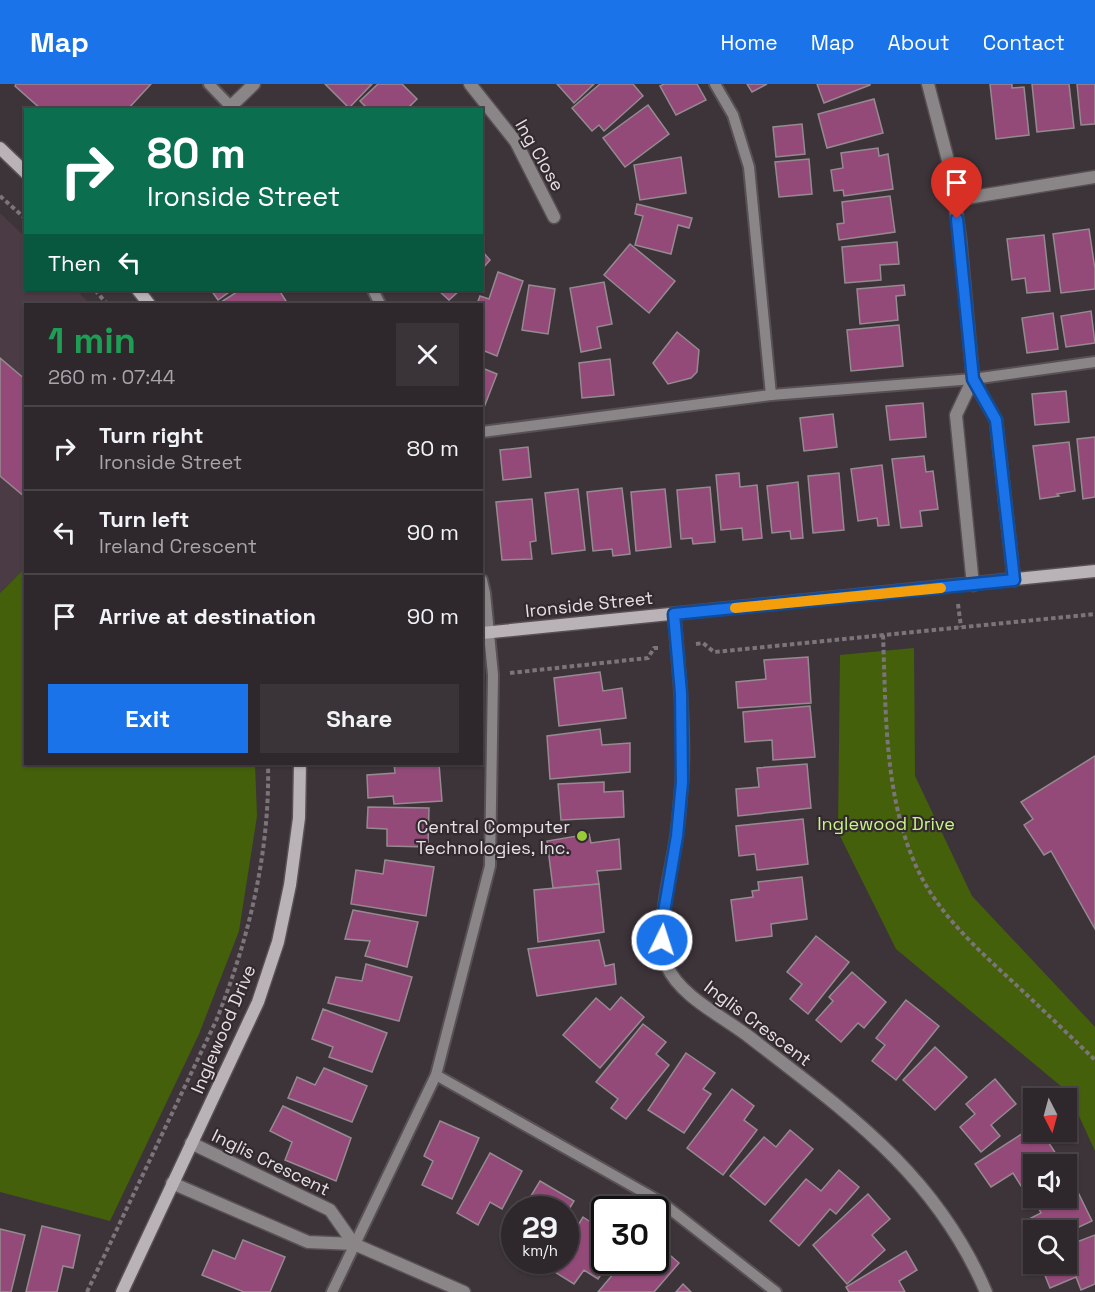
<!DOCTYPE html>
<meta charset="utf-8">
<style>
body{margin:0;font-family:"Space Grotesk",sans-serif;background:#3a3337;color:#f1f3f6;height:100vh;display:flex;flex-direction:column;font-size:22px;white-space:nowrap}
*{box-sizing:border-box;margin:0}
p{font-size:20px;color:#a7a5a9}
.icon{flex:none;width:33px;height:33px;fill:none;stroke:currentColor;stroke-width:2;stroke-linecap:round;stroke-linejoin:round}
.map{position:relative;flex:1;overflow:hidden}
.details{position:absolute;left:24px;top:219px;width:459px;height:462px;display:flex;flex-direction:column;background:#2e272b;border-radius:0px;box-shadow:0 2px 4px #0004,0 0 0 2px #494447}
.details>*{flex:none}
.banner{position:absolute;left:24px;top:24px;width:459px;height:183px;border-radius:0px;box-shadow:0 2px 4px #0004,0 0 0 2px #494447;background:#0b6e4f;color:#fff;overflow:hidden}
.needle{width:39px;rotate:174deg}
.controls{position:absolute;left:1023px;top:1004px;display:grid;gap:12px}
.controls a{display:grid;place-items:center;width:54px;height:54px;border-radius:0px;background:#2e272b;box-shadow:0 2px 4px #0004,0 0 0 2px #494447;font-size:30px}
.speed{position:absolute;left:501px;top:1112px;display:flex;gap:12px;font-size:30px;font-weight:700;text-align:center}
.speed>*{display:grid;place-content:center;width:78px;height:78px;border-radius:50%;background:#2e272b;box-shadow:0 2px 4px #0004,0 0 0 2px #494447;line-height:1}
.speed small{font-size:15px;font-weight:400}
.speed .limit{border:3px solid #111;border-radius:9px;background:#fff;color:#111}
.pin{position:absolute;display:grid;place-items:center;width:51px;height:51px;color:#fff;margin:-62px -26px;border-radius:50% 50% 50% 0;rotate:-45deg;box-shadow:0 0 6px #0007}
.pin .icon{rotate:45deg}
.me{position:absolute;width:66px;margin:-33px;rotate:4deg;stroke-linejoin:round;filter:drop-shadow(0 0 4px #0008)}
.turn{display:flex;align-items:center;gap:21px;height:126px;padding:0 24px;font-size:27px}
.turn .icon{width:78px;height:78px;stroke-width:2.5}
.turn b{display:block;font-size:42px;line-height:51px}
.then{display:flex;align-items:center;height:57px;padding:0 24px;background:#0003;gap:12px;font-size:22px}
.round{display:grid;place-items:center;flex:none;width:63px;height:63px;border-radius:0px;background:#3a3337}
.overview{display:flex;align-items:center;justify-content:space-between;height:102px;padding:0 24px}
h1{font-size:36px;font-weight:600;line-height:45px;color:#1e9e55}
.primary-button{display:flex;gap:12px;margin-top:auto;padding:12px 24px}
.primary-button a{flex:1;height:69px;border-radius:0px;background:#1a73e8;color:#fff;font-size:24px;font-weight:600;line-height:69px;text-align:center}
.primary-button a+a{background:#3a3337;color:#f1f3f6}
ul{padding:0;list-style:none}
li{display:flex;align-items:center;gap:18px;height:84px;padding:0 24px;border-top:2px solid #494447}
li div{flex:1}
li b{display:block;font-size:22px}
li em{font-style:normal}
header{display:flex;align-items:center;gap:36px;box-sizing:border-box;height:84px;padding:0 30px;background:#1a73e8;color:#fff}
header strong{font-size:28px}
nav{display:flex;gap:33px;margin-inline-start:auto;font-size:21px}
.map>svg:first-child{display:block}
.built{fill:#4b3b44}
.green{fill:#44600b}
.building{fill:#934a79;stroke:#958a90;stroke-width:1.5}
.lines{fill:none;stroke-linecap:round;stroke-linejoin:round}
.lane-casing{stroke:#585054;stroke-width:14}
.street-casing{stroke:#585054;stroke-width:15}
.secondary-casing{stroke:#585054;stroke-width:15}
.path{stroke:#7b7478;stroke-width:4;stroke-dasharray:4.5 3;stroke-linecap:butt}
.lane{stroke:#8a8688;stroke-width:10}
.street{stroke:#8a8688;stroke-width:12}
.secondary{stroke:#b9b2b6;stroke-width:12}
.route-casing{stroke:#114b97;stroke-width:15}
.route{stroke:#1a73e8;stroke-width:10}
.slow{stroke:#f59e0b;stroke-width:10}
.poi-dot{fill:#98cb37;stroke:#332a2f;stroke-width:2}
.labels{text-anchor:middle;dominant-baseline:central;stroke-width:4.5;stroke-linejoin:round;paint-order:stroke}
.street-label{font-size:18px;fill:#e5e0e3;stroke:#332a2f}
.park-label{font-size:18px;fill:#c8f487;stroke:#332a2f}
.poi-label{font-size:18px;fill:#e5e0e3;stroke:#332a2f;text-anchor:end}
</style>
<header>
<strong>Map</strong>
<nav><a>Home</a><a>Map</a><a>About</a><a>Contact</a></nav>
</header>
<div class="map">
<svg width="1095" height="1208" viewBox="0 0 1095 1208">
<rect width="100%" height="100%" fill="#3d3439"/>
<!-- built -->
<polygon class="built" points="0,129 25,153 26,206 76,206 90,220 26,220 25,484 0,508"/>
<!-- green -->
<g class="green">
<polygon points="25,484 26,680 255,680 257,732 239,847 199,950 110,1137 0,1108 0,509"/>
<polygon points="914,564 915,692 972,812 1095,943 1095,1067 1068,1008 896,865 838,748 840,571"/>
</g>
<!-- building -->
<g class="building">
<polygon points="16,0 151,0 127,26 42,26 15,2"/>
<polygon points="325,0 372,0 349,24"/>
<polygon points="378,0 402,0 417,15 406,26 369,26 360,17"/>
<polygon points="557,0 594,0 574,19"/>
<polygon points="600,0 633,0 643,12 604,47 599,41 592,47 572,24"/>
<polygon points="664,0 697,0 706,16 676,31 660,2"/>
<polygon points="747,0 767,0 752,8"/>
<polygon points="817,0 870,0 870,1 824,19"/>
<polygon points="990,0 1012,0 1012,4 1024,3 1029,51 996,55"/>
<polygon points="1032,0 1069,0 1074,44 1037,48"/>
<polygon points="1077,0 1095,0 1095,40 1081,41"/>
<polygon points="874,15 883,49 827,64 818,30"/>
<polygon points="648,21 669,50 625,83 603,54"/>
<polygon points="802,40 805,70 776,73 773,43"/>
<polygon points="878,64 879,72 888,70 893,105 844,112 843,106 834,107 831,86 843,84 841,69"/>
<polygon points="681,73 686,109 640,116 634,81"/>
<polygon points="809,75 812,110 779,113 775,78"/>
<polygon points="890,112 895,148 839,156 837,140 844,139 842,118"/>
<polygon points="637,120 692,134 689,144 678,141 671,170 635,161 643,132 635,130"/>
<polygon points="1089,145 1095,185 1095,205 1061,209 1053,150"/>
<polygon points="1044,151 1050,207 1027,209 1025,194 1012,196 1007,155"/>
<polygon points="897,158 899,180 880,181 881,196 845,199 842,163"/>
<polygon points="630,160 675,197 649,229 604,191"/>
<polygon points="482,167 490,176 482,185"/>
<polygon points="498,188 523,197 497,272 482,266 484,257 482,256 482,220 477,220 480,212 489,215"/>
<polygon points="604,198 612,240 597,243 601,264 581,268 570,204"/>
<polygon points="529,201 555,205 548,250 522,246"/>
<polygon points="904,201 905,211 896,212 898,236 860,240 857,205"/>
<polygon points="211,206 232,206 218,216"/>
<polygon points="240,206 279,206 286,217 281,220 222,220 221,218"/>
<polygon points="438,206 460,206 449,216"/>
<polygon points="1091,227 1095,259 1066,263 1061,232"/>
<polygon points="1053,229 1058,265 1027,269 1022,234"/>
<polygon points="899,241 903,282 851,287 847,246"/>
<polygon points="677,248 699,266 697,288 691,294 668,300 653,279"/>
<polygon points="0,274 26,296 26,414 0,392"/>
<polygon points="610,275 614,311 582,314 579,279"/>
<polygon points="482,284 497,290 483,326 482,325"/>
<polygon points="1066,307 1069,338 1035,341 1032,310"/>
<polygon points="923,319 926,353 890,356 886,322"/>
<polygon points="833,330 837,363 804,367 800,334"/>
<polygon points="1095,353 1095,413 1083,415 1077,355"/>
<polygon points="1069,358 1075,407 1057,410 1059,412 1040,415 1033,362"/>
<polygon points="528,363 531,393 503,396 500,366"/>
<polygon points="924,372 926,388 933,387 938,425 920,427 922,442 901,444 892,375"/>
<polygon points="882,381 889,441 878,442 877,434 858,437 851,385"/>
<polygon points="739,389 740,403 757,401 762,454 743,456 742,444 721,446 716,391"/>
<polygon points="839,389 844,446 813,449 808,392"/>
<polygon points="798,398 803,454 791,455 790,447 772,449 767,402"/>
<polygon points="710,403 715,458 693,460 692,454 681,455 677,406"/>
<polygon points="622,404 630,470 613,472 612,465 593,467 587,408"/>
<polygon points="578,405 585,466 552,470 545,409"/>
<polygon points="665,405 671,463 636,467 631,408"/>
<polygon points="532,415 536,457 530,458 532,475 502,476 496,418"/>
<polygon points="808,573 811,619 738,624 736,598 766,595 764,576"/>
<polygon points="600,588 603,607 622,604 626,634 559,642 554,594"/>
<polygon points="810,622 815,673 773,676 772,656 745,658 743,628"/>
<polygon points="600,645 602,661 630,659 630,688 550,695 547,652"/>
<polygon points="1095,672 1095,845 1051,767 1044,771 1024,741 1033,735 1021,718"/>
<polygon points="394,680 439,680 442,717 394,720 393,712 368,714 367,691 395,689"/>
<polygon points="807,680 811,724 738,732 736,705 759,703 757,684"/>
<polygon points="604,698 604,708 623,707 624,733 561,736 558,700"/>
<polygon points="368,723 429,724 428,763 387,762 387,745 367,744"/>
<polygon points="803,735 808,780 757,786 755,770 739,772 736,742"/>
<polygon points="589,750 591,759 619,755 621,785 597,787 599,800 553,804 547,757"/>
<polygon points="385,776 434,783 426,832 351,820 356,786 383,790"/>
<polygon points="802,793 807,835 771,840 772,852 736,857 731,816 753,813 752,807 759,806 758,798"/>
<polygon points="599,800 604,848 538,858 534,806"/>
<polygon points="353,826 418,838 407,883 365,872 370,857 345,855"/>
<polygon points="816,852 849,878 808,930 790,915 802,900 787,888"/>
<polygon points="599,856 605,882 614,880 616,900 537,912 528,865"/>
<polygon points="366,880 412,893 399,937 328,919 336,893 362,897"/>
<polygon points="852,888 886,918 864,944 858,939 841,958 816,936 833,917 829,913"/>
<polygon points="621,913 644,933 600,984 563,951 596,914 610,926"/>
<polygon points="906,916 939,942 896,996 872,977 885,961 876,954"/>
<polygon points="323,925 387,949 372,988 329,973 333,963 312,955"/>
<polygon points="643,940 666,958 656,970 669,981 626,1035 611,1024 618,1015 596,998"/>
<polygon points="935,963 967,993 935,1026 903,996"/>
<polygon points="686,969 715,989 703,1005 711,1010 684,1049 648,1026"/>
<polygon points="324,984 367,1002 352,1038 288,1014 297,993 315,1001"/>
<polygon points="995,995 1016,1020 991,1041 1000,1052 981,1068 960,1043 975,1030 966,1020"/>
<polygon points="732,1005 754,1022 744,1036 757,1046 723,1091 687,1064"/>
<polygon points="283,1022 351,1054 336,1097 285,1076 292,1058 270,1047"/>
<polygon points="440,1037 479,1054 452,1115 422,1101 433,1077 424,1072"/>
<polygon points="1034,1042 1034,1047 1041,1047 1062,1079 1034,1080 1034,1098 1023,1105 1013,1089 991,1103 975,1080"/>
<polygon points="790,1046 813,1065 765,1121 730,1092 764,1053 776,1063"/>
<polygon points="490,1069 522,1087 502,1125 490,1118 478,1141 457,1129"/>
<polygon points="839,1086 859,1103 836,1130 830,1125 799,1162 770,1137 806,1095 821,1107"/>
<polygon points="1072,1096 1092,1137 1066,1149 1066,1146 1034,1146 1034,1160 1023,1138 1041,1129 1033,1114 1066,1113 1066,1099"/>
<polygon points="540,1097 574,1117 566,1130 566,1125 523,1125"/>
<polygon points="868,1110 890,1135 872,1151 885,1166 847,1200 813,1161"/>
<polygon points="583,1133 604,1147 604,1176 611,1176 598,1195 584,1186 574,1200 550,1185 556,1176 566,1176 566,1161"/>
<polygon points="42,1142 80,1151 73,1184 63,1182 57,1208 26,1208"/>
<polygon points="0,1145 25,1151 11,1208 0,1208"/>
<polygon points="1095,1151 1095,1200 1081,1206 1076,1193 1050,1204 1040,1179 1066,1179 1066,1162"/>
<polygon points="243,1156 285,1173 270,1208 244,1208 202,1191 213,1166 235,1175"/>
<polygon points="656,1159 679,1179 654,1208 598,1208 625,1176 656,1176"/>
<polygon points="906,1167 917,1186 899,1197 905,1208 849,1208 846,1203"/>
<polygon points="683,1200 691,1208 676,1208"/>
</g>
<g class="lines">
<defs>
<g id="lane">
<polyline points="209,0 234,26"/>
<polyline points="715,0 733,31 749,83 771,311"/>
<polyline points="373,206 380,220"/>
<polyline points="482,348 771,311 973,295 1095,278"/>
<polyline points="482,496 485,509 493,591 490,782 436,991 661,1118 776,1208"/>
<polyline points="332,1208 436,991"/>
</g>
<g id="street">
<polyline points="470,0 516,58 554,133"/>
<polyline points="928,0 950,84 960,155 973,295 996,336 1014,496"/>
<polyline points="227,26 254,0"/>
<polyline points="954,116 1095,93"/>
<polyline points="973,295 956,331 973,501"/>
<path d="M674,530C679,586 685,641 682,697C680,717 679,737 676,756C671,789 654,851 667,882C680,913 726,934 752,955C849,1030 936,1091 986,1208"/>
<polyline points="191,1059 330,1126 354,1160"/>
<polyline points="172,1099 308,1158 354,1160 464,1208"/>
</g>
<g id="secondary">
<polyline points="0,64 26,89"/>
<polyline points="138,206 149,220"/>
<polyline points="482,549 1095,487"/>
<polyline points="122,1208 258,918 278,858 290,801 299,734 300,680"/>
</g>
</defs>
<!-- lane casing -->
<use href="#lane" class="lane-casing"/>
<!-- street casing -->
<use href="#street" class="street-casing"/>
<!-- secondary casing -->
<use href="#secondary" class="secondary-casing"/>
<!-- path -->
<g class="path">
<polyline points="0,112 26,135"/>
<polyline points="95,206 107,220"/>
<polyline points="958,520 961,543"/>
<path d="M883,551C886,626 884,705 913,775C933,825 974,862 1013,898C1040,923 1068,950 1095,976"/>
<polyline points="696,560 703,559 714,568 1095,530"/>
<polyline points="510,589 648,574 654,564 659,564"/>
<path d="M87,1208L216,937C249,855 270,768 268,680"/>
</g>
<!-- lane -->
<use href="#lane" class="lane"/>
<!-- street -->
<use href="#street" class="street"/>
<!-- secondary -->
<use href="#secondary" class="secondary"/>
</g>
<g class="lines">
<defs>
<polyline id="route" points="662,856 664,828 677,752 682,698 681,609 674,530 1014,496 996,336 973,295 957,135"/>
</defs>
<!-- route casing -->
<use href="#route" class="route-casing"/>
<!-- route -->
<use href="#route" class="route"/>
<!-- slow -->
<polyline class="slow" points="735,524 941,504"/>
</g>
<!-- markers -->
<circle class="poi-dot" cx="582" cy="752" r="6"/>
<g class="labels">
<!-- street labels -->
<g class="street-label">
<text transform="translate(540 71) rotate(60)">Ing Close</text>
<text transform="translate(589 520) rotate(-6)">Ironside Street</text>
<text transform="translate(758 939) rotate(37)">Inglis Crescent</text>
<text transform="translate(223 945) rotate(-67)">Inglewood Drive</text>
<text transform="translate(271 1078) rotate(26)">Inglis Crescent</text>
</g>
<!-- park labels -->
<g class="park-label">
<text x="886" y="739">Inglewood Drive</text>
</g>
<!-- poi labels -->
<g class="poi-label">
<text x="570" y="742">Central Computer<tspan x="570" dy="21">Technologies, Inc.</tspan></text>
</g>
</g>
</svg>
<div class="controls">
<a><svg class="needle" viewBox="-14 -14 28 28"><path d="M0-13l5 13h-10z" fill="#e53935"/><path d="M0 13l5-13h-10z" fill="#a7a5a9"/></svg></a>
<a><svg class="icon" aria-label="sound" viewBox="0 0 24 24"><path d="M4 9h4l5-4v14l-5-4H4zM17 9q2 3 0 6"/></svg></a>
<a><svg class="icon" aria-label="search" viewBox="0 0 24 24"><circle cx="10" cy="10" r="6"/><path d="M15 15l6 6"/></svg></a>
</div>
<div class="speed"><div>29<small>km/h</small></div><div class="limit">30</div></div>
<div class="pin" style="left:957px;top:135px;background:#d93025"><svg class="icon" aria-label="arrive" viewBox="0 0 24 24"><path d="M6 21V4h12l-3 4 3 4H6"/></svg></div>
<svg class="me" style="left:662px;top:856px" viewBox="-20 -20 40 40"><circle r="17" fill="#1a73e8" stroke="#fff" stroke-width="3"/><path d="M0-11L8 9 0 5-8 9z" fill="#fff"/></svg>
<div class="banner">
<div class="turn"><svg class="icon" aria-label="right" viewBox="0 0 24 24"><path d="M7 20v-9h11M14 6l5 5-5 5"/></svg><div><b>80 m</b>Ironside Street</div></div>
<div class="then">Then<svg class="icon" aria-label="left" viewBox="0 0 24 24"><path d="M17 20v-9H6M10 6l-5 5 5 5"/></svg></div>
</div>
<section class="details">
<div class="overview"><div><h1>1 min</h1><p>260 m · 07:44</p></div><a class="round"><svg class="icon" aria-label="close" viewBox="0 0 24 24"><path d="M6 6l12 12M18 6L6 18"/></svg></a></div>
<ul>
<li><svg class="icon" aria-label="right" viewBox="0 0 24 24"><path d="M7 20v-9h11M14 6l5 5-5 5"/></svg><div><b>Turn right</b><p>Ironside Street</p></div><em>80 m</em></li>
<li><svg class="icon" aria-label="left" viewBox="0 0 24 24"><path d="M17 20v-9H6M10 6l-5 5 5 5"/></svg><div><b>Turn left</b><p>Ireland Crescent</p></div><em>90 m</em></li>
<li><svg class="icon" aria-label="arrive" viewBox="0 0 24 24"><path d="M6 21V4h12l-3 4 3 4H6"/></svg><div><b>Arrive at destination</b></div><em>90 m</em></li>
</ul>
<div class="primary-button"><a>Exit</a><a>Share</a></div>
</section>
</div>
